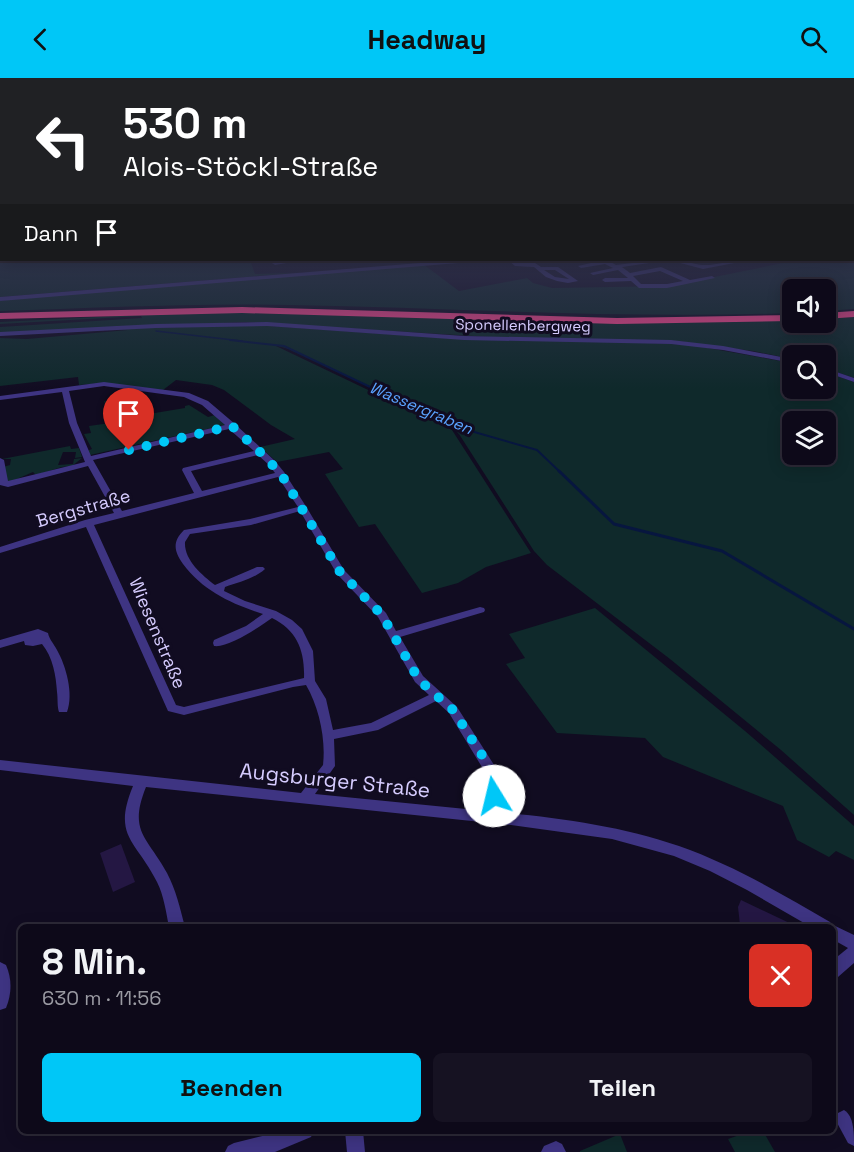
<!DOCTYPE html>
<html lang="de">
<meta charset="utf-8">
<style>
body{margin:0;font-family:"Space Grotesk",sans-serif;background:#161222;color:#f1f3f6;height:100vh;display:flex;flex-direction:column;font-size:22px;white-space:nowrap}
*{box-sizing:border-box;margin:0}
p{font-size:20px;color:#9a9aa2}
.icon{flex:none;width:33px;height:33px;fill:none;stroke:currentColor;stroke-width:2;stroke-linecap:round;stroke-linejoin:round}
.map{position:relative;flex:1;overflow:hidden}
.sheet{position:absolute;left:18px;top:846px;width:818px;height:210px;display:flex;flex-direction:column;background:#0d0919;border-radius:9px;box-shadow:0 3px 15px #0003,0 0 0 2px #2d2a38}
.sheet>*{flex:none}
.hud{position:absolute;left:0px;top:0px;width:855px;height:183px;box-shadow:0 3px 15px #0003,0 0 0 2px #2d2a38;background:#202124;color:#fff;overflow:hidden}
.buttons{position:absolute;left:782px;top:201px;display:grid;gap:12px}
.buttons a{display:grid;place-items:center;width:54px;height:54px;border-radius:9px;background:#0d0919;box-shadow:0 3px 15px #0003,0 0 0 2px #2d2a38;font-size:30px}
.pin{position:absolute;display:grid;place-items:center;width:51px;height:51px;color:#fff;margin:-62px -26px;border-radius:50% 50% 50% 0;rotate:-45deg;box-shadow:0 0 6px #0007}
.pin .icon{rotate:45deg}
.me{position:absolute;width:66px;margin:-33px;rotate:351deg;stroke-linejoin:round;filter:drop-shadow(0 0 4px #0008)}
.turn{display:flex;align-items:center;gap:21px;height:126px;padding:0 24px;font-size:27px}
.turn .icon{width:78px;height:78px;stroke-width:2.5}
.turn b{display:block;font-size:42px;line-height:51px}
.then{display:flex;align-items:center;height:57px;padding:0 24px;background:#0003;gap:12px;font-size:22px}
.round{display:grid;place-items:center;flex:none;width:63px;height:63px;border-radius:9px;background:#161222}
.head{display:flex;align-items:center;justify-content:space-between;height:102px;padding:0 24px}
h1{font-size:36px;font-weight:700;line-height:45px}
.button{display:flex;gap:12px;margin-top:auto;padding:12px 24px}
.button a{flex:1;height:69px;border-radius:9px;background:#00c7f7;color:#111;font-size:24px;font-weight:700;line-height:69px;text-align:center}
.button a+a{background:#161222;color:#f1f3f6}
header{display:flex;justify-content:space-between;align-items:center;height:78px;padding:0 24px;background:#00c7f7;color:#111;font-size:27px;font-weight:700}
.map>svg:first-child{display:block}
.green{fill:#0f292b;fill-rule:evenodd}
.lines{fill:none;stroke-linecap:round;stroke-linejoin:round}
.stream-far2{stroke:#07163f;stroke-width:1.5}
.stream-far1{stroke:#07163f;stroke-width:2}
.stream{stroke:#07163f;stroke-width:3}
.building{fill:#241743}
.minor{fill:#3e3482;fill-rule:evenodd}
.highway{fill:#ff478e;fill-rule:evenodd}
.route{stroke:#00c7f7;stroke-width:10;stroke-dasharray:0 18}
.labels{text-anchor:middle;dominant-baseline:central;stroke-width:6;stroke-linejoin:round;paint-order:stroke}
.far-street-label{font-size:15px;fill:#d6ccff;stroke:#110c21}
.far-water-label{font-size:16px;font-style:italic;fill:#5aa3ff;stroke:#110c21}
.street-label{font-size:18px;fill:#d6ccff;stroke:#110c21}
.near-street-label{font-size:21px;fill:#d6ccff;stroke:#110c21}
</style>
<header><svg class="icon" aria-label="back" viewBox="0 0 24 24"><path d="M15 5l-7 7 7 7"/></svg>Headway<svg class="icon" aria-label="search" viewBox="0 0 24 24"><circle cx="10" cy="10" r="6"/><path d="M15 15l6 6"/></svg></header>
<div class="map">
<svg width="854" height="1074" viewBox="0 0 854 1074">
<rect width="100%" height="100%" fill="#110c21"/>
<!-- green -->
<g class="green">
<polygon points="0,161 2,182 250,182 255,196 295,195 0,219"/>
<path d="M854,180V231L825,233V212H792V235C624,241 457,230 290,227C193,225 96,230 0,233V223L19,220L423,186L459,213L527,200L533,205L552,210L670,208L798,182Z"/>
<polygon points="310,234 640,245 792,242 792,244 825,244 825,241 854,239 854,300 825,290 825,278 792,278 792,281 753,273 678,263 521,261 245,244 0,255 0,249 142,240 141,238 0,246 0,244 174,235"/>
<path d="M254,247L459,261L630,264L691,267L792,285V310H825V294L854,304V737L781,672L670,581L547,487L534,473L459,356L447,346L289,271L274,267L452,352L531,475L486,489L458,505L422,515L375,446L359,449L325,396L343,391L329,374L277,384L260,369L295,361L271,347L224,312L212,307L176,302L163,312L104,305L79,307L78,299L0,308V260L27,261L128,252L107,251ZM792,344H825V376H792Z"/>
<polygon points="104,323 147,330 149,336 185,330 185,328 189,327 208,339 215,337 225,347 90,377 87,373 92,371 84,356 91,355 89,348 110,345"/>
<polygon points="70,368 71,371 79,370 82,379 75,380 76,374 63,374 58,387 73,386 74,381 82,380 72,388 62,389 36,397 33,394 10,404 4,404 3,389 10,387 11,381 2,381"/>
<polygon points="595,530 745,653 854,748 854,782 836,773 829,779 797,762 783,728 663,679 645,660 557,655 506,586 525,580 509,556"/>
<polygon points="751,1053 763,1053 775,1074 735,1074 728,1061"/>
<polygon points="620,1056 627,1074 580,1074 580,1073"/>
</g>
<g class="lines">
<!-- stream-far2 -->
<polyline class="stream-far2" points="156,253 242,263"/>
<!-- stream-far1 -->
<polyline class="stream-far1" points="230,262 284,268 450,347 537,372 561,395"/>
<!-- stream -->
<polyline class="stream" points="559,393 614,446 722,473 854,551"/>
</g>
<!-- building -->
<g class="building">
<polygon points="121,766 135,804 113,814 100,775"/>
<polygon points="741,822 798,849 740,847 738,829"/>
</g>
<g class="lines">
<!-- minor -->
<g class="minor">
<polygon points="291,182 303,182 275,187 272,185"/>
<polygon points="457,182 473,182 470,184 0,223 0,219"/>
<path d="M508,182H514L518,185H535L541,189H558L578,203L568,205L557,203L546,199L534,189L515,188ZM544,192H555L569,201L555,199Z"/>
<path d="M599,182L609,183L616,187L658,182L656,184L622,189L630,195L661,189L690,202L712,198L715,200L667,210H639L631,203L605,204L602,202L605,200H628L618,192L593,197L590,195L613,190L605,186L581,190L578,188L600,183ZM660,193L683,203L667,206H641L633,198Z"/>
<path d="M669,182C681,181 691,186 702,187C718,188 734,180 750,182L703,191Z"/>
<polygon points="267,244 464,258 671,262 723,268 792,281 792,285 723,272 671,266 464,262 267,248 156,250 0,258 0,254 156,246"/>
<polygon points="825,290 854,300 854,304 825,294"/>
<path d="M104,304L189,315L208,323L235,346L275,383L284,394L307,430L344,492L386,535L396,553L480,529L484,530L485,532L484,534L400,559L423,598L457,629L496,690L497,694L499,734C560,740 622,748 679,768C733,787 782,816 830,844L831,846L854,857V885L838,899L832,901V883L848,870L832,861V849H811L747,812L710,793L674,778L612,761L511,747L146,709C128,754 147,758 167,795C176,812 180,830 185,849H169C166,834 164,818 157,804C136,762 112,759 133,708L0,692V682L301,715L323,687C326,661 319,629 306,607L293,609L184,637L168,633L86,449L0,475V469L85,442L114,435L88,388L8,409L0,407V380L4,382L8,403L85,384L69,345L62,314L0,322V318ZM104,308L184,319L202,327L225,347L91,378L77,345L69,313ZM229,351L254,373L183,390L182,392L194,415L122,433L93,382ZM258,377L269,387L275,395L202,413L191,393ZM278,399L298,429L250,441L184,452C172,464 174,473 183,486C203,513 232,526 263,536L246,548L214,562L213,565L214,568C229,570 259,549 272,540C297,552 305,573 304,600L184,629L176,627L94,447ZM300,433L337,496L378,539L415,604L429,617L371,645L333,652L326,621L315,603L313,573L302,551L292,542L276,533L245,523L224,513L225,509C239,504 254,501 265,491L263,489H257L215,507C202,497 184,482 185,464L190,456L251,447ZM436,623L449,635L485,694L486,733L315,716L335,688L334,661L378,652Z"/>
<path d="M38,551L48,555C49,561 54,566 57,572C66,588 74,616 67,634H59C57,628 58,621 57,614C56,598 53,579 42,566L33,568L25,567L24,563L0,570V562Z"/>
<path d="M0,884L6,887C12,901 12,915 6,930L0,932Z"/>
<path d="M844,1032C854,1038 854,1055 854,1068L848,1065L835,1041L838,1035Z"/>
<polygon points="283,1053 314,1053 311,1059 275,1074 225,1074 228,1068 234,1065"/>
<polygon points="345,1053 363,1053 365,1074 347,1074"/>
<polygon points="556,1063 562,1066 566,1074 541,1074 544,1068"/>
</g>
<!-- highway -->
<g class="highway">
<polygon points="242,229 617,240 792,237 792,243 617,246 242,235 0,241 0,235"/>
<polygon points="854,233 854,239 825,241 825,235"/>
</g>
</g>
<!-- sky -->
<linearGradient id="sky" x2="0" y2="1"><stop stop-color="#090712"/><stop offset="0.52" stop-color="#32344e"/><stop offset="1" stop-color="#32344e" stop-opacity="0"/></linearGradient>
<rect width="854" height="311" fill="url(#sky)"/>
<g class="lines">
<!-- route -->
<polyline class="route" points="129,372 232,348 260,374 281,396 340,494 382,537 419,602 453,632 489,688 493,701 494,718"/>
</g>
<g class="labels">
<!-- far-street labels -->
<g class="far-street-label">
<text transform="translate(523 247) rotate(1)">Sponellenbergweg</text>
</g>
<!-- far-water labels -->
<g class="far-water-label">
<text transform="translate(421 330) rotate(23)">Wassergraben</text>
</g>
<!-- street labels -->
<g class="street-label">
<text transform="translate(83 430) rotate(-16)">Bergstraße</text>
<text transform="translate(158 555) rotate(67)">Wiesenstraße</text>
</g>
<!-- near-street labels -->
<g class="near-street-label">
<text transform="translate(335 702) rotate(6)">Augsburger Straße</text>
</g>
</g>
</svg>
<div class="buttons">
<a><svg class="icon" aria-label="sound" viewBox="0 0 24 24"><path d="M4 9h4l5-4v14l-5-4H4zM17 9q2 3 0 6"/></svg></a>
<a><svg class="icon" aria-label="search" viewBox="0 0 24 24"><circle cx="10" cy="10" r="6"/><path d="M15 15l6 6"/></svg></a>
<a><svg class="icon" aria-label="layers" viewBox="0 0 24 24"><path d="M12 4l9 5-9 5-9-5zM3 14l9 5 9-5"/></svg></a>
</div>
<div class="pin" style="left:129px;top:372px;background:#d93025"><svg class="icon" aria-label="arrive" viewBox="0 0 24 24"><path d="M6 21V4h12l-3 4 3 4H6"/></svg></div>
<svg class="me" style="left:494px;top:718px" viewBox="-20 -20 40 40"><circle r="19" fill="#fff"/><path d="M0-13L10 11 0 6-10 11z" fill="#00c7f7"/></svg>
<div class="hud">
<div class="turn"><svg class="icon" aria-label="left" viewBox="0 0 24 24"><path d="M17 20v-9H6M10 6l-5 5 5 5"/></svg><div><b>530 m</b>Alois-Stöckl-Straße</div></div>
<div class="then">Dann<svg class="icon" aria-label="arrive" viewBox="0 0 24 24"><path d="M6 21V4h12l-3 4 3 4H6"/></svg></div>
</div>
<section class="sheet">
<div class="head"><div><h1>8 Min.</h1><p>630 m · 11:56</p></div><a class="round" style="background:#d93025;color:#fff"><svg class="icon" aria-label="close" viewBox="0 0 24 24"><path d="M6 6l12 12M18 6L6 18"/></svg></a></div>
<div class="button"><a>Beenden</a><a>Teilen</a></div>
</section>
</div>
